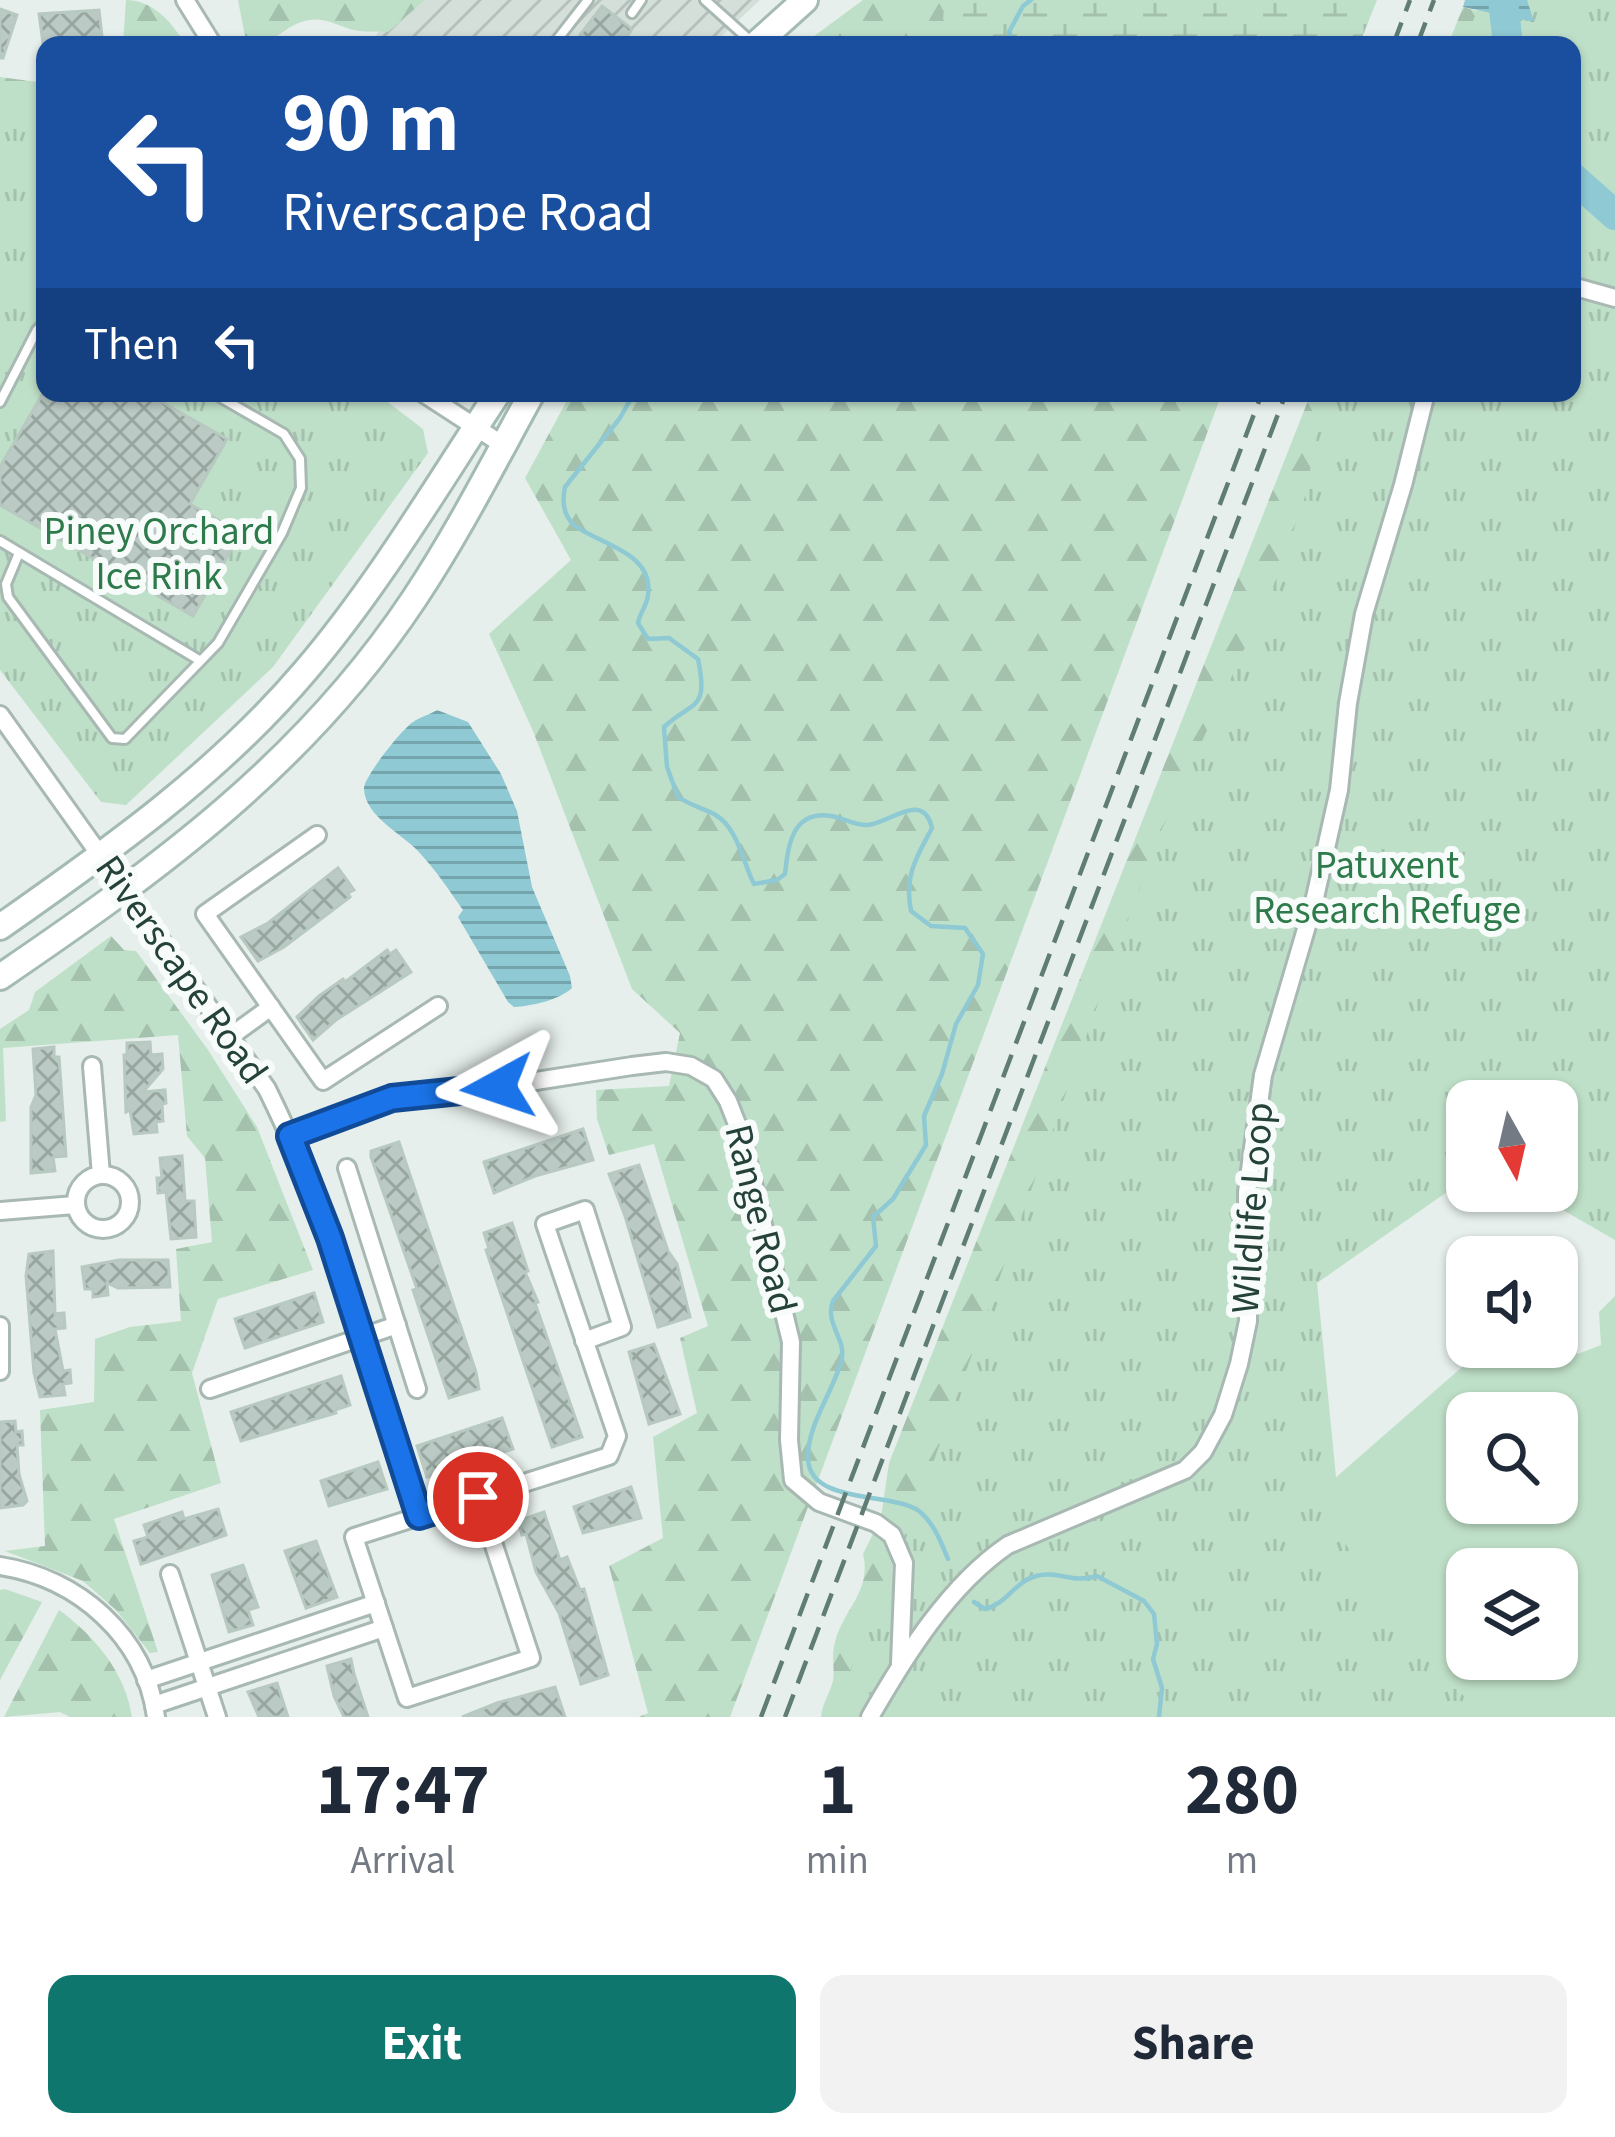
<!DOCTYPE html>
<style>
body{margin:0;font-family:"Source Sans 3",sans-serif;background:#f2f2f3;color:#1f2937;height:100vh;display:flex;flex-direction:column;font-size:45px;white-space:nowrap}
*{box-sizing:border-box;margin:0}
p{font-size:39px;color:#747a83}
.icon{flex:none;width:66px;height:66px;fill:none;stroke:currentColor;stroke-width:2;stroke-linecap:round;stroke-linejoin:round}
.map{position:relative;height:1717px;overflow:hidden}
.side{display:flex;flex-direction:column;background:#fff;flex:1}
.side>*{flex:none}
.guide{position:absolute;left:36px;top:36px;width:1545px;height:366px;border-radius:24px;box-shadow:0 3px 9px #0004;background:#1a4fa0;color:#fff;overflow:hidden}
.needle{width:78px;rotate:172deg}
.controls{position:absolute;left:1446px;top:1080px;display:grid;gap:24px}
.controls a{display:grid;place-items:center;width:132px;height:132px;border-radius:24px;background:#fff;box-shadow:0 3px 9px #0004;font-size:60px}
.pin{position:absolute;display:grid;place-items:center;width:102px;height:102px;color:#fff;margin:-51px;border:6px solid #fff;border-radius:50%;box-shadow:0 3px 12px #0007}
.me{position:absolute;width:132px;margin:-66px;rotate:265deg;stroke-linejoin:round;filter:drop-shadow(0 0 9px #0008)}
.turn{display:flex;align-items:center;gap:42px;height:252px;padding:0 48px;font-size:54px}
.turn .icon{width:156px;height:156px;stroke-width:2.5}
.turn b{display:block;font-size:84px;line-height:102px}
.then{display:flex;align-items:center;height:114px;padding:0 48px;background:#0003;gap:24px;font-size:45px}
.eta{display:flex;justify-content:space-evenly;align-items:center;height:204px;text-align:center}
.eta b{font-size:72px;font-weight:700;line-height:84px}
.button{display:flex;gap:24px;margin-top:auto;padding:24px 48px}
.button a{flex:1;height:138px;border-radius:24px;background:#0f766e;color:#fff;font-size:48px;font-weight:700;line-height:138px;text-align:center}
.button a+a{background:#f2f2f3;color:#1f2937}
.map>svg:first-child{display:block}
.industrial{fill:url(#industrial-furrows)}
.green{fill:#bfe0c8;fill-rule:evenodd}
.forest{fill:url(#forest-firs)}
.wetland{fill:url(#wetland-marsh)}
.park{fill:url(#park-tufts);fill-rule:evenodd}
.water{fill:url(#water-rules)}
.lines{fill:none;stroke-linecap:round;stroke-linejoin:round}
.stream{stroke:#8ec9d4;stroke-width:4.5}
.river{stroke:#8ec9d4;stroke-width:30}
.building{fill:url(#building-cross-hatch);stroke:#b8c9c2;stroke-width:3}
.lane-casing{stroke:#a8b8b2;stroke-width:14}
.street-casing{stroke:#a8b8b2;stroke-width:22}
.secondary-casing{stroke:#a4bbb3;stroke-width:30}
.lane{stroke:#fff;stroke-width:8}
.street{stroke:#fff;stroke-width:16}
.secondary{stroke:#fff;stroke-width:24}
.rail{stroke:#5f7d75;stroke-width:4.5;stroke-dasharray:24 12;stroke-linecap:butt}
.route-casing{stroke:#114b97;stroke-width:30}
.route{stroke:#1a73e8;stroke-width:21}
.labels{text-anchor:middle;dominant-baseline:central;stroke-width:12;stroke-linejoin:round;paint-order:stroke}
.park-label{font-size:39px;fill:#2d7a4b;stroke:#f7fbf9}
.street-label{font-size:39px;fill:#24423a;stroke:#f7fbf9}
</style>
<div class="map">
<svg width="1615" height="1717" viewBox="0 0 1615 1717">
<defs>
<pattern id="industrial-furrows" width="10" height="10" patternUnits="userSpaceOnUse" patternTransform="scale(3)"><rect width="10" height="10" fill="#d4dfda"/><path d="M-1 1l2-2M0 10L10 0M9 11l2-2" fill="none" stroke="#b6c1bc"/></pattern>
<pattern id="forest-firs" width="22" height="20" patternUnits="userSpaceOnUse" patternTransform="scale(3)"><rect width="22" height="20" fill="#bfe0c8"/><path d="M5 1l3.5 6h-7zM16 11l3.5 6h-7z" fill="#a4c1ad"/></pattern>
<pattern id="wetland-marsh" width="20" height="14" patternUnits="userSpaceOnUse" patternTransform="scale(3)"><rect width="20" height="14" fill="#bfe0c8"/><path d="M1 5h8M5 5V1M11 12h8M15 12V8" fill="none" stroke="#a4c1ad"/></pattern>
<pattern id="park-tufts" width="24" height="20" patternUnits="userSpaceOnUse" patternTransform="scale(3)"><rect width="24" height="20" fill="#bfe0c8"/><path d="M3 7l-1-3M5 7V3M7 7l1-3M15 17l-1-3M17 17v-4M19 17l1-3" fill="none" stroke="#a4c1ad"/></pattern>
<pattern id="water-rules" width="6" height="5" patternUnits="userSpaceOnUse" patternTransform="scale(3)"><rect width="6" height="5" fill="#8ec9d4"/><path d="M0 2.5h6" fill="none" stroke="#74a5ad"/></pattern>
<pattern id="building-cross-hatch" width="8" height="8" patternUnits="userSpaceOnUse" patternTransform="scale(3)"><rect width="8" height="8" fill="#bbcac4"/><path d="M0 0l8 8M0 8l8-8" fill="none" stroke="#98a6a0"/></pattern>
</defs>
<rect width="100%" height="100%" fill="#e6efeb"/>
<!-- industrial -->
<polygon class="industrial" points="399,0 760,0 712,45 370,45"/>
<!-- green -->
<path class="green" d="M1615,1296V1717H1466L1355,1590L1326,1486L1485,1347H1557V1339L1578,1354L1601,1345L1599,1312ZM1467,1413H1557V1503H1467ZM1467,1569H1557V1659H1467Z"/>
<!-- forest -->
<g class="forest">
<path d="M126,0C153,0 173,23 185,45H123Z"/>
<path d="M238,0H425L388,32C379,31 368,32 359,31C338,28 327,15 305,21C280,27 273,50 246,42Z"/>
<polygon points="863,0 1358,0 1343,45 802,45"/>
<polygon points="1463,7 1484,13 1481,45 1448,45"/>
<polygon points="0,77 45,83 45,100 0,103"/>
<polygon points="571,393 1222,393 730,1717 639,1717 648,1713 609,1566 663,1538 653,1437 697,1413 680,1338 708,1326 654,1144 609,1155 597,1119 596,1090 669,1086 680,1033 632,989 533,731 489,634 571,560 525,478"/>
<polygon points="1311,393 1401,393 909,1558 903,1536 881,1517 889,1463"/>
<polygon points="111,936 124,950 136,951 208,1050 257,1127 313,1270 218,1299 192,1373 221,1483 114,1519 158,1652 150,1653 116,1610 83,1581 5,1551 45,1546 40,1410 94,1402 95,1339 130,1327 181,1321 176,1249 212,1242 205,1158 187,1136 178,1035 3,1048 6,1121 0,1122 0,1029 29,1010 35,992"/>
<path d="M874,1532L888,1542L893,1563L887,1647L843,1717H821C822,1704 830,1693 833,1681C835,1668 831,1655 835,1642C844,1608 872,1591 863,1554Z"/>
<polygon points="5,1589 42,1602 0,1680 0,1590"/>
<path d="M59,1610C94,1635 126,1673 132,1717H70L60,1712L4,1717Z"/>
</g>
<!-- wetland -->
<polygon class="wetland" points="945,0 1377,0 1359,45 967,45 943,19"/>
<!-- park -->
<g class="park">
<path d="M1481,0H1615V1240L1542,1198L1447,1192L1317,1283L1342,1538L1389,1615L1483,1717H830L900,1555L1156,842L1278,575L1304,500L1319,426L1332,393H1572V45H1464ZM1467,1101H1557V1191H1467Z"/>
<polygon points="0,97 32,99 45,104 45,393 376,393 423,429 428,453 273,667 126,805 101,802 0,670"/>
</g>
<!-- water -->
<g class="water">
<polygon points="1465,0 1527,0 1534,22 1463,7"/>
<path d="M437,710L468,722L501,774L517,811L532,887L570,976L572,988C559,1000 532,1006 514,1007L508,1002L458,917L463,910C449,890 435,869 418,851C402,834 365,816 364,789C363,778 402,729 413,722C420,717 429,715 437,710Z"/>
</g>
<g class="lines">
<!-- stream -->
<g class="stream">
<polyline points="941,45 948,42 962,45"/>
<polyline points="1014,45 1009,32 1023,6 1031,0"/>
<path d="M634,393L620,418L565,487C562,501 563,515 574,525C600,545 654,552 648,595C647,606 640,612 638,623L648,639L669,638L698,659C709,712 693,700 664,727L667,767L678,797C690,805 702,808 714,814C738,827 743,863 754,884L777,880L785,874C788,846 792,810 831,816C844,818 855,826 868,825C890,823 923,790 932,828C916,858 904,876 911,911L931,926L965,928L983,954L978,985L956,1024L942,1074L924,1116L926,1145L893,1199L873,1217L876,1246L833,1301C824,1325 848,1339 841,1362C832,1394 807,1425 808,1459C810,1505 893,1492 919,1511C934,1523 941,1542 948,1559"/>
<path d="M974,1602L985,1609C1007,1604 1014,1582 1036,1576C1058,1570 1072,1584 1097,1576L1144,1601L1154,1614L1157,1644L1153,1659L1162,1688L1159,1717"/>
</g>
<!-- river -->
<g class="river">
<polyline points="1503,0 1508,45"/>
<polyline points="1572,177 1615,215"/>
</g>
</g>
<!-- building -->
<g class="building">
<polygon points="602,6 632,29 621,45 593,45 580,35"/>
<polygon points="0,9 17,15 3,58 0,58"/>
<polygon points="99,10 103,45 92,40 73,43 72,39 43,43 39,14"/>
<polygon points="43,393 146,393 227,439 190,504 241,533 193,616 0,505 0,467"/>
<polygon points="338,868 354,890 348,893 350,897 284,947 258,961 241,937 268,923"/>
<polygon points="387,950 390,954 396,950 411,972 336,1020 313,1040 297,1017 319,996 343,979 345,982"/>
<polygon points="150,1042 151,1055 162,1054 163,1069 143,1092 165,1090 166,1103 162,1104 163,1121 156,1122 157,1132 134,1134 130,1110 126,1112 124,1055 127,1055 127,1043"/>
<polygon points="54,1047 54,1057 59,1057 66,1156 53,1157 55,1171 31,1173 31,1107 36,1095 33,1049"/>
<polygon points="583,1129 593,1160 535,1176 494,1193 484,1162"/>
<polygon points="399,1142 476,1372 479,1389 449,1398 413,1290 417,1289 371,1157 371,1151"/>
<polygon points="182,1156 185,1201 194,1201 196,1237 171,1239 166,1192 158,1193 157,1178 162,1178 160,1158"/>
<polygon points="639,1165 668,1251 677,1264 690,1317 658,1327 625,1216 609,1174"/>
<polygon points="512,1223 528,1271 525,1272 538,1302 535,1303 582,1437 552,1447 486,1250 489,1249 484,1233"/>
<polygon points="53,1251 55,1314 64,1313 65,1328 55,1329 63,1371 70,1370 71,1383 63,1384 65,1395 40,1397 34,1373 26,1276 29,1254"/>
<polygon points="119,1260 168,1260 170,1287 118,1288 107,1283 108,1295 93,1297 93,1289 85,1289 82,1267"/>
<polygon points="314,1293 323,1322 245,1348 235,1319"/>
<polygon points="654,1344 680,1414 649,1424 629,1352"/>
<polygon points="341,1376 350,1405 335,1410 336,1413 241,1441 231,1412"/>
<polygon points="502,1418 513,1449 427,1477 417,1446"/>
<polygon points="15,1421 16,1432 22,1431 23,1445 17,1445 19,1474 27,1501 23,1505 0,1508 0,1422"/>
<polygon points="378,1462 387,1489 329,1506 321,1481"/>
<polygon points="631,1487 641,1518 583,1533 574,1507"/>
<polygon points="218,1509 226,1535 141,1564 134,1541 148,1537 144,1525 182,1512 184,1519"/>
<polygon points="544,1512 560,1560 567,1557 580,1590 584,1589 608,1675 581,1684 559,1613 536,1572 526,1534 522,1535 518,1521"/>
<polygon points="316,1541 337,1597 306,1608 285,1551"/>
<polygon points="243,1565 258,1607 248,1610 253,1625 229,1632 212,1575"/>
<polygon points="351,1659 354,1674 368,1717 344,1717 334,1696 327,1666"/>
<polygon points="277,1683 288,1717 259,1717 248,1692"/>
<polygon points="555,1687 565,1717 462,1717 497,1703"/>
</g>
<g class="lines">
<defs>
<g id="lane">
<polyline points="705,0 754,44"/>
<polyline points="632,13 641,0"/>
<polyline points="553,45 588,0"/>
<polyline points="0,402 37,330 45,322"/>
<polyline points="0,541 199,660"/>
<polyline points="19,553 6,584 8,597 112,738 125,739 218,643 282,533 301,488 300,459 284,434 213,393"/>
</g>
<g id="street">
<polyline points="185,0 213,45"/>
<polyline points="1572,286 1615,298"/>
<polyline points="423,393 503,445"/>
<path d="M0,715L267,1089C334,1224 373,1372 419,1516"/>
<polyline points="317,835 205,914 323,1081 438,1006"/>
<polyline points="231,1036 271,1007"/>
<polyline points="92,1066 101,1175"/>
<polyline points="290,1136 353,1109 391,1098 498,1087 632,1066 666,1062 691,1066 714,1079 728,1101 742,1137 791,1342 789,1440 793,1480 819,1502 876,1523 892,1535 904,1563 900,1663"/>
<polyline points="347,1168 417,1389"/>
<circle cx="103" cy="1202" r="27"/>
<polyline points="0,1211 75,1205"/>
<polyline points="0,1326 0,1371"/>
<polyline points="210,1389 397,1325"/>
<polyline points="478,1497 531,1658 407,1698 354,1537 609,1456 617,1436 545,1224 585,1210 622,1327 584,1341"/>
<path d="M0,1566C78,1578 145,1636 156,1717"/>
<polyline points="170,1574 217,1717"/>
<polyline points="146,1680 376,1603"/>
<polyline points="154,1705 384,1628"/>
<path d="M870,1717C905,1656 949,1585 1008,1545L1185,1470L1203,1452L1223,1415L1239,1364L1248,1321L1247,1192L1263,1075L1314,902L1339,790L1348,703L1364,614L1403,485L1426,393"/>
</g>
<g id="secondary">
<polyline points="755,45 805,0"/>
<path d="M0,927C110,850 219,773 306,670C379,584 436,487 498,393"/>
<path d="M0,977C160,868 305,763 414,599C458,533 494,462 532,393"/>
</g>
</defs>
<!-- lane casing -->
<use href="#lane" class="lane-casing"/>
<!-- street casing -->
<use href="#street" class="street-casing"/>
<!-- secondary casing -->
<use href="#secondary" class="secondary-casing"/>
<!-- lane -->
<use href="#lane" class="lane"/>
<!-- street -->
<use href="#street" class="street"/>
<!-- secondary -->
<use href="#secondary" class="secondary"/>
<!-- rail -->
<g class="rail">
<polyline points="1393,45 1410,0"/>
<polyline points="1417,45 1434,0"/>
<polyline points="761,1717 1262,393"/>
<polyline points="785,1717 1286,393"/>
</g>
</g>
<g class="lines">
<defs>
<polyline id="route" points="478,1497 419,1516 330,1238 290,1136 392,1098 498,1087"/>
</defs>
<!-- route casing -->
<use href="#route" class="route-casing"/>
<!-- route -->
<use href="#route" class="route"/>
</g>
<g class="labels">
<!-- park labels -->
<g class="park-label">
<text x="159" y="532">Piney Orchard<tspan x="159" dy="45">Ice Rink</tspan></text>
<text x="1387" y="866">Patuxent<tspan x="1387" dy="45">Research Refuge</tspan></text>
</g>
<!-- street labels -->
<g class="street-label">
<text transform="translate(181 970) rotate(55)">Riverscape Road</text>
<text transform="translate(1253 1208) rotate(-86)">Wildlife Loop</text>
<text transform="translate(760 1219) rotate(76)">Range Road</text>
</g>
</g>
</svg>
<div class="controls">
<a><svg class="needle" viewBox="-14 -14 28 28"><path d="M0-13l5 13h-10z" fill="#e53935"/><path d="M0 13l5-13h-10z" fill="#747a83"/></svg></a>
<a><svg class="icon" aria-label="sound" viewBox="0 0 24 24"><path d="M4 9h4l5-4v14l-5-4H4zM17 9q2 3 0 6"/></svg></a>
<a><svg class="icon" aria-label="search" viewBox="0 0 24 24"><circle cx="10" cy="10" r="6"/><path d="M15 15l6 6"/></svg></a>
<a><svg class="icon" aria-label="layers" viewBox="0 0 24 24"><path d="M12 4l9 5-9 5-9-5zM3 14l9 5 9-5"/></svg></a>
</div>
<div class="pin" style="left:478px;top:1497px;background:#d93025"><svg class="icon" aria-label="arrive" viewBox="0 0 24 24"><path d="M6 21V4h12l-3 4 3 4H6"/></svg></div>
<svg class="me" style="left:498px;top:1087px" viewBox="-20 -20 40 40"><path d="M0-17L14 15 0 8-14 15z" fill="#1a73e8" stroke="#fff" stroke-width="4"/></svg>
<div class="guide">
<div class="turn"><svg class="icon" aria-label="left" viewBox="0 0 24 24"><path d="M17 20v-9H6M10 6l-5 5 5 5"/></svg><div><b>90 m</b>Riverscape Road</div></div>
<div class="then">Then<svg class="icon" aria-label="left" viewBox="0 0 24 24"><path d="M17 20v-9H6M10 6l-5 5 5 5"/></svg></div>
</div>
</div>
<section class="side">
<div class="eta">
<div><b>17:47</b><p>Arrival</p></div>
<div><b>1</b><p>min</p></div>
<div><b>280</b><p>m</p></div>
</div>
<div class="button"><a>Exit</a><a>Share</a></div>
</section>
